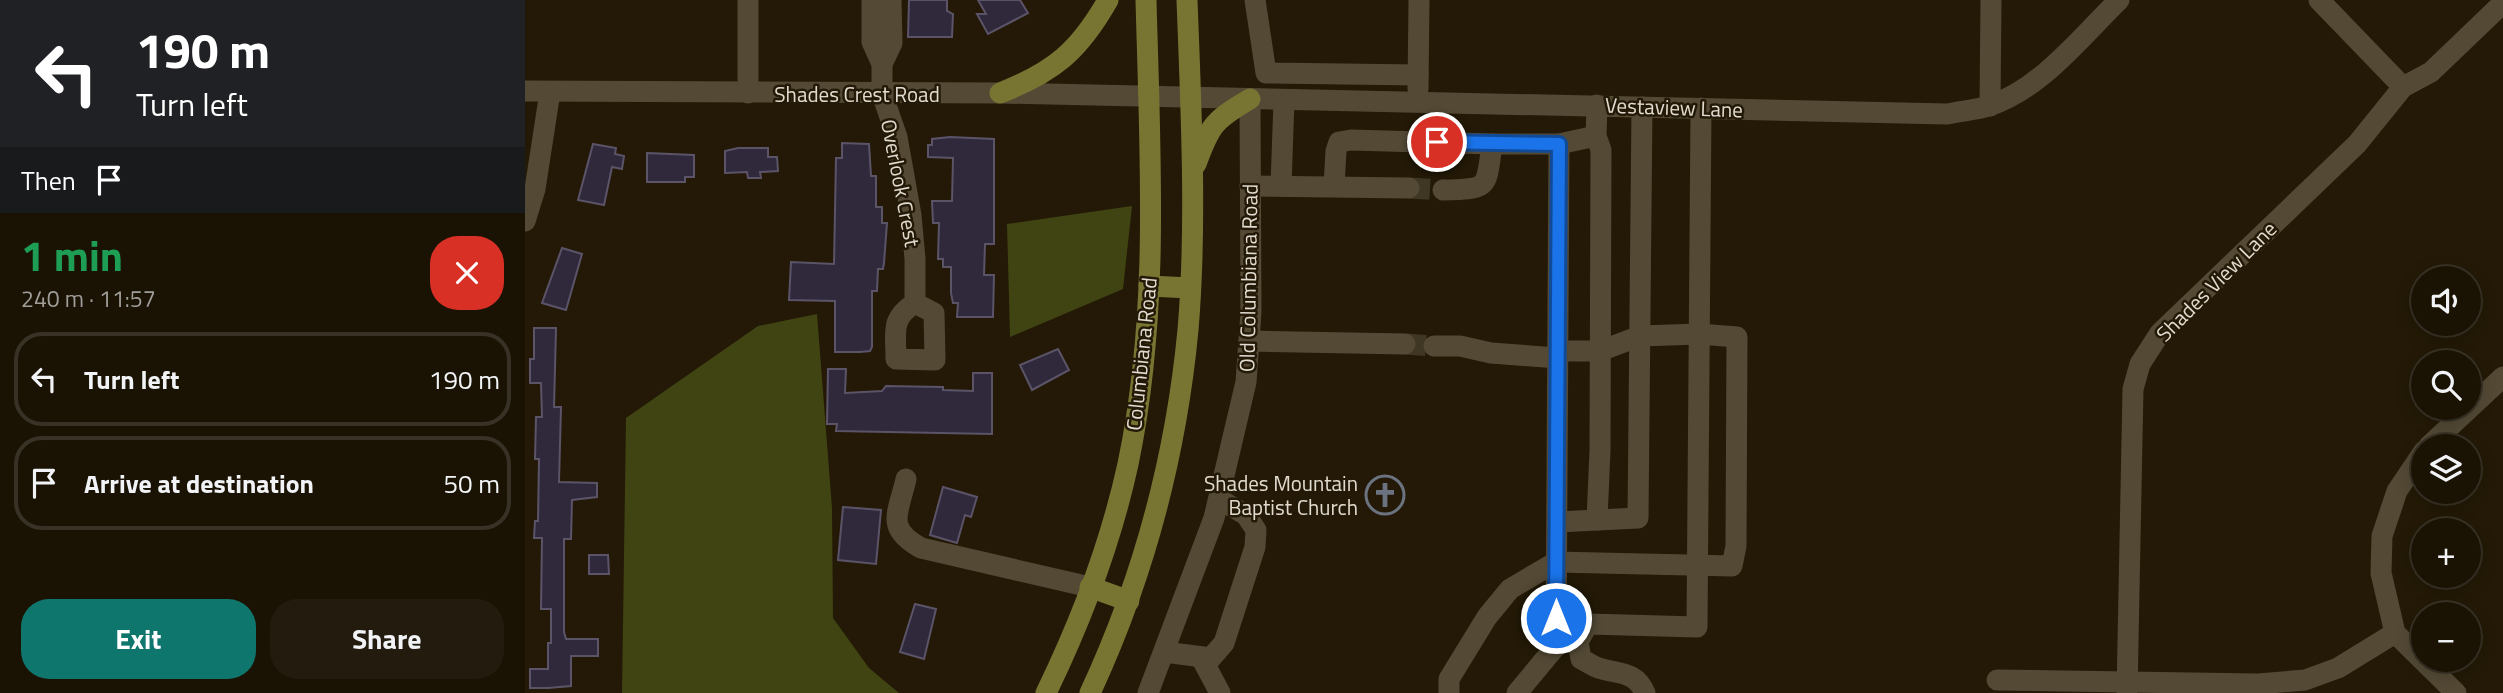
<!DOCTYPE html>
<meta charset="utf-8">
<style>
body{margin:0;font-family:"Titillium Web",sans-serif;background:#231c0e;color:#f1f3f6;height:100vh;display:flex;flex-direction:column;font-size:26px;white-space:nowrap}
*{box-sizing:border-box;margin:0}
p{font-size:23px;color:#9f9e9a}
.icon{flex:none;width:38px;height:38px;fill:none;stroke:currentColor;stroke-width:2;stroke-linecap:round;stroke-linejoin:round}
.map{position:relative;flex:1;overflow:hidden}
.side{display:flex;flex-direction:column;background:#1a1304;width:525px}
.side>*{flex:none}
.banner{background:#202124;color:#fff;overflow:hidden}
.buttons{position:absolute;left:1886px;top:266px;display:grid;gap:14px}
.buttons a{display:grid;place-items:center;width:70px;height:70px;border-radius:50%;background:#1a1304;box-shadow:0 4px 18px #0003,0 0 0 2px #383226;font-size:35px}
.pin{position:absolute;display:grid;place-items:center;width:60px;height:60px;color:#fff;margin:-30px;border:4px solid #fff;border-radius:50%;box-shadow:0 2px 7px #0007}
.me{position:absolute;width:77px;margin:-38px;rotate:0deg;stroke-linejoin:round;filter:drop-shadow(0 0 5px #0008)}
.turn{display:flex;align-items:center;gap:24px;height:147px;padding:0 21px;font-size:32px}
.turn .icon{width:91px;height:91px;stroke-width:2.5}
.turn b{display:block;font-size:49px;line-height:60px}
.then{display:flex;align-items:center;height:66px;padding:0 21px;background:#0003;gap:14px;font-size:26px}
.round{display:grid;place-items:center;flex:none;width:74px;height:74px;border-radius:28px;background:#231c0e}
.summary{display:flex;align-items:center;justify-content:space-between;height:119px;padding:0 21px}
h1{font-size:42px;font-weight:700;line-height:52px;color:#1e9e55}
.cta{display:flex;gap:14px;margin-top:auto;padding:14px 21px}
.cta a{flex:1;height:80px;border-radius:28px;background:#0f766e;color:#fff;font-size:28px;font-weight:700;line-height:80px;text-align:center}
.cta a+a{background:#231c0e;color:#f1f3f6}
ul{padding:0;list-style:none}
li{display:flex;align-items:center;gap:21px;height:94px;margin:0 14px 10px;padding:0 7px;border:4px solid #383226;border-radius:28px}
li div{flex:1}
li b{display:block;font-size:26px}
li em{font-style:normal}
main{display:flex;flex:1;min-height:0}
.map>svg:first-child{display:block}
.forest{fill:#404413}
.building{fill:#30293b;stroke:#5b5368;stroke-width:2}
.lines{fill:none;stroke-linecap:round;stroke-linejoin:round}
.minor-tunnel{stroke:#403624;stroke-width:21;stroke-dasharray:21 10;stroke-linecap:butt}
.minor{stroke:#534935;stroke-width:21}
.major{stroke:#787533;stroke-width:21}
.route-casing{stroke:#114b97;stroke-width:18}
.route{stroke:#1a73e8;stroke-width:12}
.labels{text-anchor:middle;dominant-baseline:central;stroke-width:5;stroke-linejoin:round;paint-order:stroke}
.street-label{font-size:21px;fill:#e1dbcf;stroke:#231906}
.poi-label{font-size:21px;fill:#e1dbcf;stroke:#231906;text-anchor:end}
</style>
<main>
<section class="side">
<div class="banner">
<div class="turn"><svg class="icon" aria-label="left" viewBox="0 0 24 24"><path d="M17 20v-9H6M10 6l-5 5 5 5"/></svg><div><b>190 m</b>Turn left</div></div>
<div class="then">Then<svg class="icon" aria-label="arrive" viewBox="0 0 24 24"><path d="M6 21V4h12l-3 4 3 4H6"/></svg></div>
</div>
<div class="summary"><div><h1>1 min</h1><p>240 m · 11:57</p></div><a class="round" style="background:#d93025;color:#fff"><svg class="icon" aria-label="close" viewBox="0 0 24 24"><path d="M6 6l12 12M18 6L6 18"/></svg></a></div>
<ul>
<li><svg class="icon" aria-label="left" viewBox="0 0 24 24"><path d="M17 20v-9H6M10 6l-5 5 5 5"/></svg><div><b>Turn left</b></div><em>190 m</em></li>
<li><svg class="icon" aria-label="arrive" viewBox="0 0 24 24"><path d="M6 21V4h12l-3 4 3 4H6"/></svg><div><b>Arrive at destination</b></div><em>50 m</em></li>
</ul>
<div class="cta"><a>Exit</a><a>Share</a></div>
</section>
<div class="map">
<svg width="1978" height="693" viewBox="0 0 1978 693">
<rect width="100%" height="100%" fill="#231906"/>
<!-- forest -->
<g class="forest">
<polygon points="607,206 598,289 485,337 482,224"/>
<polygon points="292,314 307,508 308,618 344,668 374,693 97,693 101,418 233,326"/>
</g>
<!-- building -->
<g class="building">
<polygon points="384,0 422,0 422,11 428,14 427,37 383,37"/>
<polygon points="453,0 495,0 503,13 463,34 452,14 461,14"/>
<polygon points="425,137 469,139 469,244 460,244 459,275 469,275 468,317 432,317 433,303 428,303 426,293 426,267 418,267 418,259 413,259 414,223 408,223 407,201 427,201 428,158 403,157 403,145 407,145 407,139"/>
<polygon points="317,143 344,144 346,176 351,176 351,207 357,207 357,223 362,223 359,263 358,269 353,269 352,291 347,291 347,347 345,351 335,352 310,352 310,301 264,300 266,262 309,264 311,158 317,158"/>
<polygon points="68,144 91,148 90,154 99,156 97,169 87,167 79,205 53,200"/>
<polygon points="213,148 243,148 243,157 252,157 253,171 235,172 236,178 223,178 222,172 200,173 200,151"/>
<polygon points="122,153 169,155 169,177 160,177 160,182 122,182"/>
<polygon points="37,248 57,254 41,310 17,303"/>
<polygon points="9,328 31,328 29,407 36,407 34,482 72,483 72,497 47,500 46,539 39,539 39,632 41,639 73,639 73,656 46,656 46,686 23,688 5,688 5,669 23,669 23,643 26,643 26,609 16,609 17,538 9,538 10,521 13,521 14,459 10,459 11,417 17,417 16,383 5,383 5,359 9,359"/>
<polygon points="533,349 544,370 507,390 495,365"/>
<polygon points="303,369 321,369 320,393 357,391 361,386 418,387 418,390 448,391 448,373 467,373 467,434 311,431 312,424 302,424"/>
<polygon points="418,487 452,497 446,517 440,515 432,543 405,535"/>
<polygon points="318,507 356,510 351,564 313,560"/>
<polygon points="64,555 83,555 84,574 64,574"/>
<polygon points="390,604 411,609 399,659 375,652"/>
</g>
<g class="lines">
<!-- minor-tunnel -->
<g class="minor-tunnel">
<polyline points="884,188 918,190"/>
<polyline points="880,344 909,346"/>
</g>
<!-- minor -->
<g class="minor">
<polyline points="347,0 347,42 357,64 357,94 372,137 386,215 390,259 390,303"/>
<polyline points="730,0 741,73 893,75"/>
<polyline points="1794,0 1878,87"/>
<polyline points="357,64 367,43 366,0"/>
<polyline points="893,89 894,0"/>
<path d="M0,91L475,93L1422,114C1436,111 1451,110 1464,106C1516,89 1556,37 1594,0"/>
<polyline points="223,93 223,0"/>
<polyline points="1465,106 1466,0"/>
<polyline points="1071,136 1076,150 1075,450 1072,520"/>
<polyline points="725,186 884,188"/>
<polyline points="756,186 759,100"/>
<polyline points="809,186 811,151 814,142 826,140 967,144"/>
<path d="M918,190C965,189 961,189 967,144H1034"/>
<polyline points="0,221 10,189 25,92"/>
<path d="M390,303L409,313L410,360L371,359C371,331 365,319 390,303Z"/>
<polyline points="724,341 880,344"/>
<polyline points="909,346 935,346 966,353 1033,358"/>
<polyline points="1904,446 1978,377"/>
<polyline points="1899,451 1872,491 1857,536 1856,573 1870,633 1931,693"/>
<path d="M381,479C373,514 360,528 396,548L565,587"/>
<polyline points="1032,522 1113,518 1117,107"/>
<polyline points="639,652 686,658 699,643 730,547 731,530 721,515 694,499"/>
<polyline points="677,659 695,693"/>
<polyline points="1472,680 1733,684 1780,680 1813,668 1870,633"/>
<polyline points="623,693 689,518 721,382 726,312 725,99"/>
<polyline points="924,693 924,679 962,617 985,589 1031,562 1207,566 1211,546 1212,337 1174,334 1115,336 1075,351 1033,351"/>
<polyline points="992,693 1031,646 1034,144 1071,136 1072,105"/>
<path d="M1120,693C1110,669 1091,675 1071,667C1066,665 1061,661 1056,659L1053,642L1063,624L1172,627L1176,108"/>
<polyline points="1602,693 1608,389 1615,364 1635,333 1832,144 1878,87 1906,72 1978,3"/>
</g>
<!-- major -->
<g class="major">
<path d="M475,93C529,72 554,51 583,0"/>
<path d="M671,164C685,125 689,120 725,99"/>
<polyline points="624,286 665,288"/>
<polyline points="565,587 604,601"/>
<path d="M521,693C556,621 586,542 603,464C635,312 625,154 621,0"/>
<path d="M565,693C618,579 651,456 663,330C672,224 666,107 662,0"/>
</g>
</g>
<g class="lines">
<defs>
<polyline id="route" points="912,142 1034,144 1031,618"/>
</defs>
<!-- route casing -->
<use href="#route" class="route-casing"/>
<!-- route -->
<use href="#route" class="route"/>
</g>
<!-- icons -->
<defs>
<symbol id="church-ring" viewBox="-11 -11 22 22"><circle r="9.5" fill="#231906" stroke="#6b7280" stroke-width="1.5"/><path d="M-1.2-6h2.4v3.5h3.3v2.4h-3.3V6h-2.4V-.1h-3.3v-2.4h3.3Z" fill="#6b7280"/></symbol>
</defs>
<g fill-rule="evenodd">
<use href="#church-ring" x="838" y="473" width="44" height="44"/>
</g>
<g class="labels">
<!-- street labels -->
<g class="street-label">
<text x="332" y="94">Shades Crest Road</text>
<text transform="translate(1149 107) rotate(2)">Vestaview Lane</text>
<text transform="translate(376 183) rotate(79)">Overlook Crest</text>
<text transform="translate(723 278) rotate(-89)">Old Columbiana Road</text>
<text transform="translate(1691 281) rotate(-45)">Shades View Lane</text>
<text transform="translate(616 354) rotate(-84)">Columbiana Road</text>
</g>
<!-- poi labels -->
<g class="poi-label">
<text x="833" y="483">Shades Mountain<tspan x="833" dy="24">Baptist Church</tspan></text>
</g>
</g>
</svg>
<div class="buttons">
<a><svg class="icon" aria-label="sound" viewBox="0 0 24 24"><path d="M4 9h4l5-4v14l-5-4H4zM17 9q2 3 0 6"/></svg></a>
<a><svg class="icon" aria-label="search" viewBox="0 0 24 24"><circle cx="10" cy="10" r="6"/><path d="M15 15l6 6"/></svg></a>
<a><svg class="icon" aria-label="layers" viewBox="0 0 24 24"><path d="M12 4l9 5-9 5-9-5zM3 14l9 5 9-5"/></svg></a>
<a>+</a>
<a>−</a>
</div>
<div class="pin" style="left:912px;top:142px;background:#d93025"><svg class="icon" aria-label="arrive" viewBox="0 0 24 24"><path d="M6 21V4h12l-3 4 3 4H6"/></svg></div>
<svg class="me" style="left:1031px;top:618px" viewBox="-20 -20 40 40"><circle r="17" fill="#1a73e8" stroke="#fff" stroke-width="3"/><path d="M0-11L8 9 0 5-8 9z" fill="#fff"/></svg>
</div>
</main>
